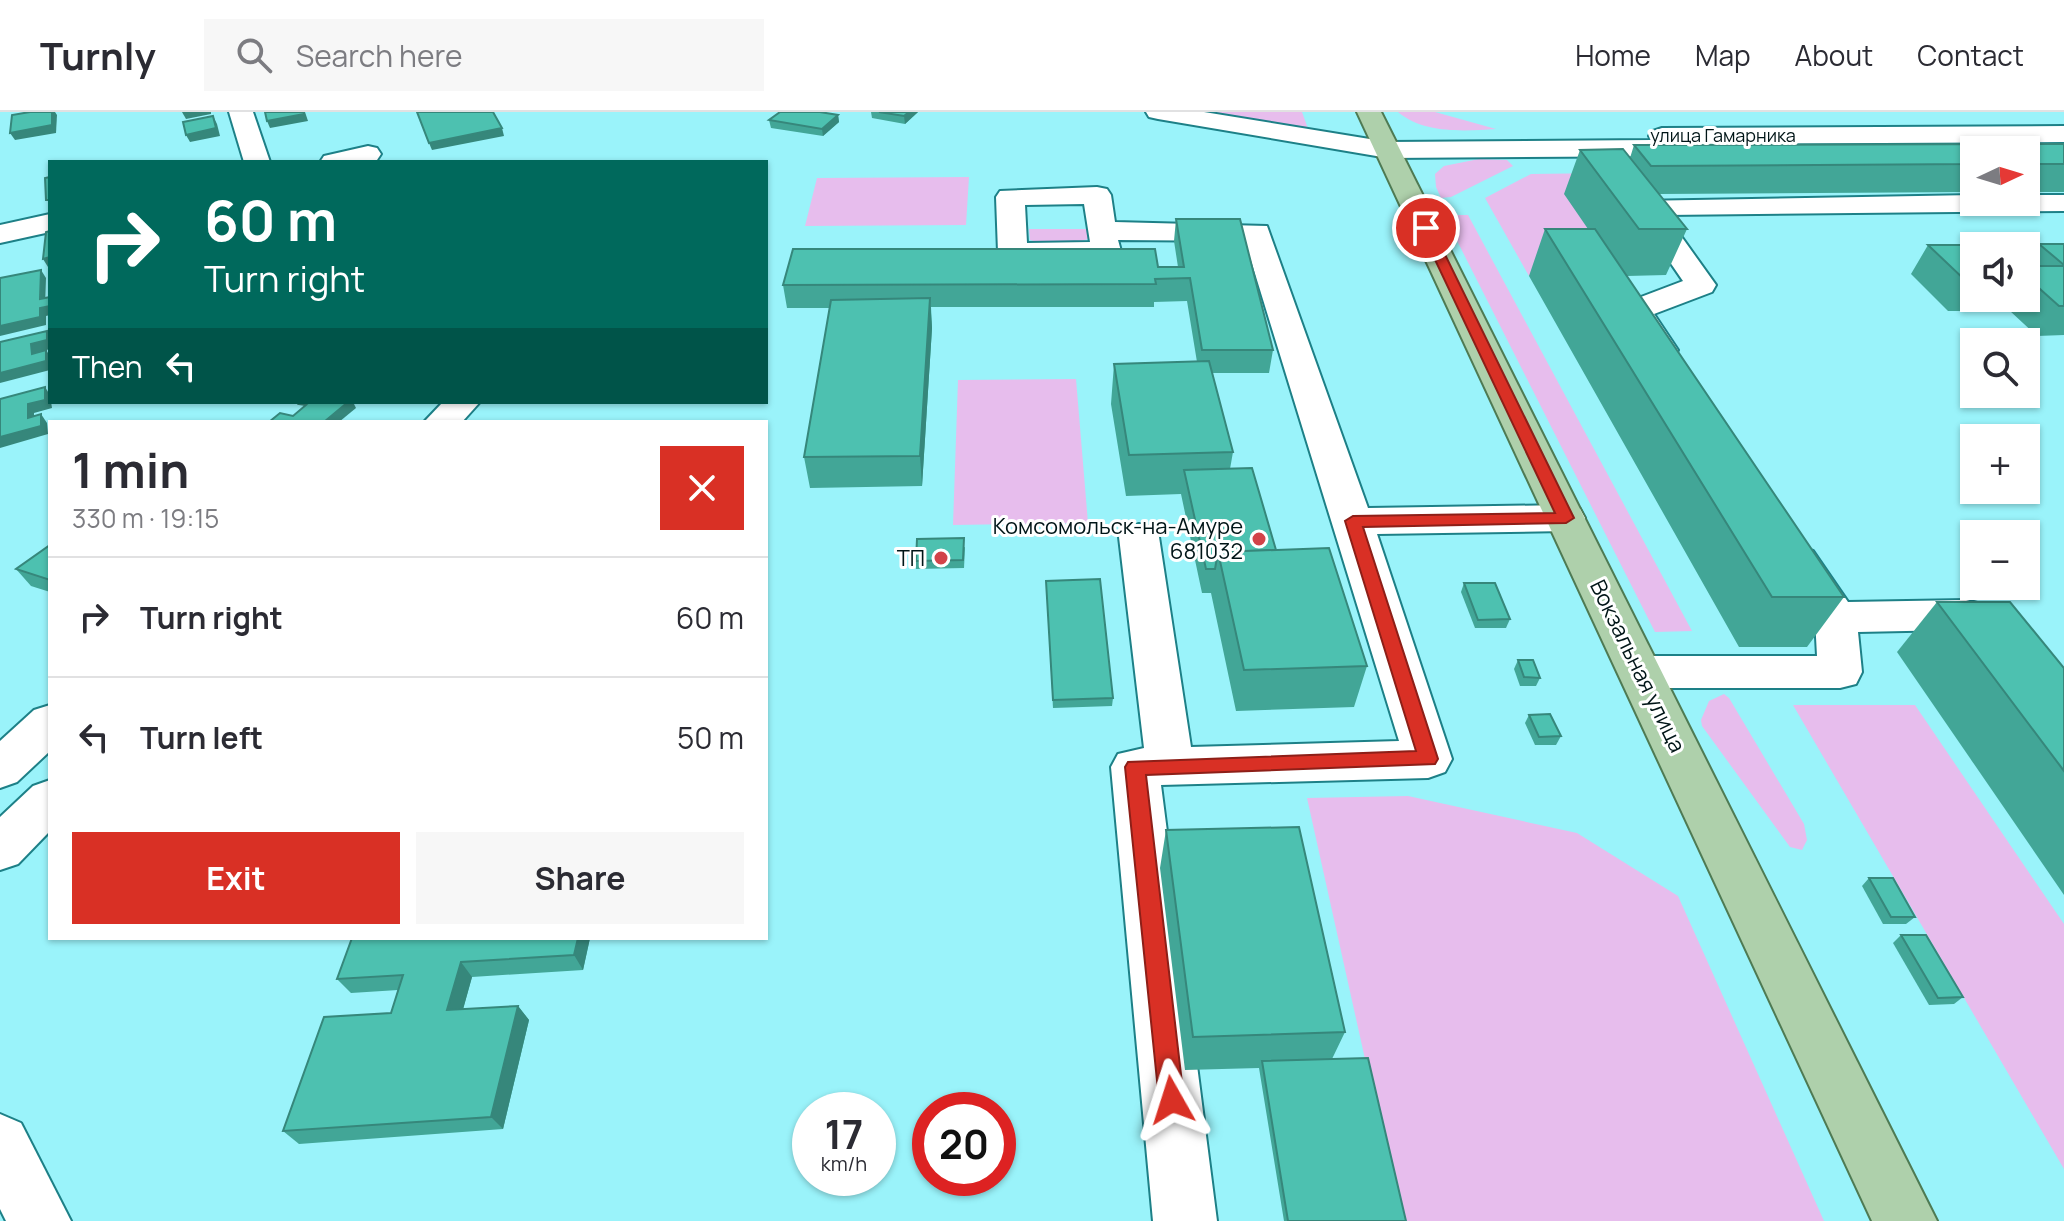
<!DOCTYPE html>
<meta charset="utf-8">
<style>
body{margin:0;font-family:Manrope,sans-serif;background:#f7f7f7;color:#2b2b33;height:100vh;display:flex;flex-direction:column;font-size:30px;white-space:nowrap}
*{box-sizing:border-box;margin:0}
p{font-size:26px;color:#7c7c81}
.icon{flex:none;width:44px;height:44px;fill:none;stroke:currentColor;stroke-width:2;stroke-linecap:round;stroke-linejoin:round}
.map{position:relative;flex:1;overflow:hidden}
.details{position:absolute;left:48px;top:308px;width:720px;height:520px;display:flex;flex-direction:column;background:#fff;border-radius:0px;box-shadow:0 2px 6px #0004}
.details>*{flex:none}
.hud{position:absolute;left:48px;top:48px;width:720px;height:244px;border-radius:0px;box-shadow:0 2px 6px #0004;background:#00695c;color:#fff;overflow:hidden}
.needle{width:52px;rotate:86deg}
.controls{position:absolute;left:1960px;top:24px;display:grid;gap:16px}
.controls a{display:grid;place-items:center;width:80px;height:80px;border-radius:0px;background:#fff;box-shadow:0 2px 6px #0004;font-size:40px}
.speed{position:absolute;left:792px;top:980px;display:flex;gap:16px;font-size:40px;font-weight:700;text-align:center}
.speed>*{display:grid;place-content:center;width:104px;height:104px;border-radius:50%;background:#fff;box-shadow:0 2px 6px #0004;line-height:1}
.speed small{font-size:20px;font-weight:400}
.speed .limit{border:12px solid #d22;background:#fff;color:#111}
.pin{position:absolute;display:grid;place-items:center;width:68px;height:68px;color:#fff;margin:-34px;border:4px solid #fff;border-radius:50%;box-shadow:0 2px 8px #0007}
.me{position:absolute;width:88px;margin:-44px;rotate:354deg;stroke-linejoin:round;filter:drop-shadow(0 0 6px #0008)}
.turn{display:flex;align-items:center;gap:28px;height:168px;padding:0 24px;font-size:36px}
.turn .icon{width:104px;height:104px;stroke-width:2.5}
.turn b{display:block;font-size:56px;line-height:68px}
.then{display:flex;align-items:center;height:76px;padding:0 24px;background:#0003;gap:16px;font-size:30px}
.round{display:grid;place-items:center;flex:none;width:84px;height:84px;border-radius:0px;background:#f7f7f7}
.head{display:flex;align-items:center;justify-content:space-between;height:136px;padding:0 24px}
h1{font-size:48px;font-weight:700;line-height:60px}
.button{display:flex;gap:16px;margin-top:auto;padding:16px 24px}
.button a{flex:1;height:92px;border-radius:0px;background:#d93025;color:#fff;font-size:32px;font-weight:700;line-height:92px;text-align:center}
.button a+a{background:#f7f7f7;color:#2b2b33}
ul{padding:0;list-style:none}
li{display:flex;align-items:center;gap:24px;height:120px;padding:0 24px;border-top:2px solid #e1e1e2}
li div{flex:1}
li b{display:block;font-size:30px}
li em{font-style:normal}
header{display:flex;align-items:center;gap:48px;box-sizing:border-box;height:112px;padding:0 40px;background:#fff;border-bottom:2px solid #e1e1e2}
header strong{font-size:38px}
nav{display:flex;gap:44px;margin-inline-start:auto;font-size:28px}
.search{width:560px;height:72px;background:#f7f7f7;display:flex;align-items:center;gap:20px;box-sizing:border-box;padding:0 28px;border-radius:0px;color:#7c7c81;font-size:30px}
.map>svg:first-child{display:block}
.green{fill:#e7bded}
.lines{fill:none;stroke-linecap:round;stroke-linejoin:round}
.minor-casing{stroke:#1d8087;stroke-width:4}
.major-casing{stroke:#4e7a53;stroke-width:4}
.minor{fill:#fff;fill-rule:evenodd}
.major{fill:#aed0ab;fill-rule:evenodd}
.wall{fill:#42a697}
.shaded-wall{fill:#36877b}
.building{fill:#4dc1b0;stroke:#36877b;stroke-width:2}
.route{fill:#d93025;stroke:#8d1f18;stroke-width:2}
.poi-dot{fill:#d24349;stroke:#fff;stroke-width:3}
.labels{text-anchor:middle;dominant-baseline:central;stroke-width:6;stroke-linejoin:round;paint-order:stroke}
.far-street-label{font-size:18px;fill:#001517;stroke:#fff}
.poi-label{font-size:22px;fill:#001517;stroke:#fff;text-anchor:end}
.street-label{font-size:22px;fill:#001517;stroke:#fff}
</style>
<header>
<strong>Turnly</strong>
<div class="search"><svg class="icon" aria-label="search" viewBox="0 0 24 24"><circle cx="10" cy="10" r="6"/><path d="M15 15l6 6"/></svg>Search here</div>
<nav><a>Home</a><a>Map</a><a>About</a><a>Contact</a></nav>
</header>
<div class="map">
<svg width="2064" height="1109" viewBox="0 0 2064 1109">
<rect width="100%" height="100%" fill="#9af3fa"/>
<!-- green -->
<g class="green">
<polygon points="1158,0 1302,0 1311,25"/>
<path d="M1398,0H1435L1496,17C1464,19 1424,22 1398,0Z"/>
<polygon points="1479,47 1507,48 1513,54 1451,85 1441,86 1436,75 1435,62 1444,54"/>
<polygon points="1606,61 1620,164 1529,164 1485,86 1531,62"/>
<polygon points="969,65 966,113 805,114 817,66"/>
<polygon points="1444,103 1468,103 1692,519 1655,520"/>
<polygon points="1029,117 1087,117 1088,127 1060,136 1030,128"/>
<polygon points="1076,267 1088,411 953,413 958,268"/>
<polygon points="1724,582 1729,586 1804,712 1807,728 1802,738 1790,735 1702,614 1701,608 1709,589"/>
<polygon points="1793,593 1915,593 2064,812 2064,1057"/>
<polygon points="1408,684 1577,721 1678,784 1824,1109 1401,1109 1307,686"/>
</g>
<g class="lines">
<defs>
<g id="minor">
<polygon points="229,0 253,0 270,50 244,50"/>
<polygon points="1146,0 1204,0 1388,30 1652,28 1649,24 1653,19 1662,16 2064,14 2064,30 1702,32 1705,36 1701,42 1692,44 1388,46 1158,7 1149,5"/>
<polygon points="368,34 377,36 381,42 377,48 320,50 324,44"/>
<path d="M1097,75L1107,77L1111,83L1115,110L1267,114L1368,396L1566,393L1580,397L1585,406L1580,415L1566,419L1377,422L1452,647L1445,660L1428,666L1161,673L1217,1109H1153L1111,655L1118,642L1144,636L1119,425L1125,416L1139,412L1153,416L1159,425L1191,635L1399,629L1245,129L1118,128L1121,139L1117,145L1106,148L1013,149L1002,146L998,140L996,85L1000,79ZM1084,92L1090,130L1027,131L1025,93Z"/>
<polygon points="1974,83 1974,90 2026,90 2026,83 2064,83 2064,99 1666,103 1716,173 1712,180 1654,202 1678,238 1673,245 1661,248 1649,245 1620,198 1625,191 1683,169 1632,95 1636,89"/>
<polygon points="50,102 50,120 0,131 0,113"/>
<polygon points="443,290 480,290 462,310 424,310"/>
<path d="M1799,435L1813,439L1848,490L1966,488L1981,492L2000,520L1994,531C1975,537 1966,534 1954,518L1858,520L1862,560L1856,572L1840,576H1640L1624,572L1618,560L1624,548L1640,544H1817L1815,506L1779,449L1785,439Z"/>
<polygon points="50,593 50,639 17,670 0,676 0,629 34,598"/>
<polygon points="50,668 50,719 18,752 0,758 0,705 33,674"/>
<polygon points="0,1002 21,1011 71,1109 6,1109 0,1097"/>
</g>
<polygon id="major" points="1357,0 1381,0 1937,1109 1872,1109"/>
</defs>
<!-- minor casing -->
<use href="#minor" class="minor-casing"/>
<!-- major casing -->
<use href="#major" class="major-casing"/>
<!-- minor -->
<use href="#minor" class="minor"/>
<!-- major -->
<use href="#major" class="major"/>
</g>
<!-- wall -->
<g class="wall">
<polygon points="871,0 918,0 905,12 872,6"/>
<polygon points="838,3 839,10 823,24 771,16 769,8"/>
<polygon points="2064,32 2064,80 2026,80 2026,38 1974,38 1974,80 1658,82 1687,117 1666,163 1627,164 1844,485 1807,535 1739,535 1529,164 1545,117 1588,117 1564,82 1580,38 1630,46 1634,33"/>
<polygon points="1176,107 1273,238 1269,261 1212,261 1233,340 1230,357 1276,438 1367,554 1354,595 1236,599 1211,481 1202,481 1181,382 1126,384 1111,292 1114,252 1197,250 1187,189 1154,190 1154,195 931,195 932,216 922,374 810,376 804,345 830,196 787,196 783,173 1178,155 1174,129"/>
<polygon points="2039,132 2064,132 2064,223 2037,224 2010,199 1948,199 1911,162 1928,133 1974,134 1974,186 2026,186 2026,150"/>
<polygon points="50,433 50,480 31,474 16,457"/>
<polygon points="965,435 964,456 916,457 916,449"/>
<polygon points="1046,469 1113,586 1112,594 1053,596"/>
<polygon points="1464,471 1510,507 1506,516 1475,516 1461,480"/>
<polygon points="1937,490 2064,556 2064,783 1897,540"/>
<polygon points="1518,548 1540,566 1536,574 1520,574 1514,557"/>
<polygon points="1529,603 1561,624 1556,633 1535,633 1525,611"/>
<polygon points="1166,718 1345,920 1332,947 1406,1109 1284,1109 1259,956 1185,958 1160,756"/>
<polygon points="1869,766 1915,805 1906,812 1883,812 1862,774"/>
<polygon points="1901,823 1963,885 1954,892 1929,893 1893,831"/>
<polygon points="352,826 590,826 583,858 472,865 463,897 518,894 529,908 503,1017 299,1032 283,1019 391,901 398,878 351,881 337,867"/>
</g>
<!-- shaded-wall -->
<g class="shaded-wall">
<polygon points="52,0 55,0 57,3 56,21 15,28 10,21"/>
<polygon points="182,0 211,0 211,2 186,7"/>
<polygon points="305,0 308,9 270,16 267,9"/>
<polygon points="909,0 918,0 905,12 904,4"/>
<polygon points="838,3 839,10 823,24 822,17"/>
<polygon points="213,4 217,12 220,24 190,30 186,23"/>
<polygon points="502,16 504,24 432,38 429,31"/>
<polygon points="50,145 50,154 48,155 43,147"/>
<polygon points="41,158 46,166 45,195 50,194 50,203 46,204 46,213 0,224 0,214 40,187"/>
<polygon points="930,186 932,216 922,374 920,344"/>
<polygon points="47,219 50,223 50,237 32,242 31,232"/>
<polygon points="46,238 50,244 50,258 0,271 0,261"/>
<polygon points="45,275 50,283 52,296 34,301 34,314 28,306 28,292"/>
<polygon points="348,290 353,290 356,296 339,310 324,310"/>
<polygon points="41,302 47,311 48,322 0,336 0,325"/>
<polygon points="578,826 590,826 583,858 574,843"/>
<polygon points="461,850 472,865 459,912 447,898"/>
<polygon points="518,894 529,908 503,1017 491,1005"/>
</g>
<!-- building -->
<g class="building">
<polygon points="30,0 52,0 52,13 10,21 12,3"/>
<polygon points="265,0 304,0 304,2 267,9"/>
<polygon points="417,0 493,0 502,16 429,31"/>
<polygon points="780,0 820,0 838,3 822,17 769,8"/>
<polygon points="879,0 909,0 904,4"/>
<polygon points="213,4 216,16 186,23 183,10"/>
<polygon points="2064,32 2064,52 2026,52 2026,38 1974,38 1974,52 1651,54 1634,33"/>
<polygon points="1623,37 1687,117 1639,117 1580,38"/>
<polygon points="50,65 50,88 46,88 45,66"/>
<polygon points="1176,107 1240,107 1273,238 1202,238 1190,166 1155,167 1156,172 783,173 793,137 1155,137 1158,155 1184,155"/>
<polygon points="1545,117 1595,117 1844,485 1772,485"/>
<polygon points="50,119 50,145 43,147 46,120"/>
<polygon points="2039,132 2064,132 2064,153"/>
<polygon points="1928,133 1981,133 1982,134 1974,134 1974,170 1967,170"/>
<polygon points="2026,154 2064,154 2064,194 2059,194 2031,169 2026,169"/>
<polygon points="41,158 40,187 50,185 50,194 40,196 40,205 0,214 0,166"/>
<polygon points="930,186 920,344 804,345 831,188"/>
<polygon points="47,219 47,228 31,232 32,242 46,238 46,249 0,261 0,230"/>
<polygon points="1209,249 1233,340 1129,343 1114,252"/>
<polygon points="45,275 45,288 28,292 28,306 41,302 41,314 0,325 0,287"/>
<polygon points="301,290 348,290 324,310 269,310 280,301 293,304 306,293 299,292"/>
<polygon points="1252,356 1276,438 1218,440 1215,457 1206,457 1184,358"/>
<polygon points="964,426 963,448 916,449 917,427"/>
<polygon points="50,433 50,468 16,457"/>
<polygon points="1329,436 1367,554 1244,558 1218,440"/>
<polygon points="1100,467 1113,586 1053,588 1046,469"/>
<polygon points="1464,471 1495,471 1510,507 1478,508"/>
<polygon points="1937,490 2010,490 2064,556 2064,659"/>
<polygon points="1518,548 1533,548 1540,566 1524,565"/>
<polygon points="1550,602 1561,624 1539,625 1529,603"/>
<polygon points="1299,715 1345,920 1193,925 1166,718"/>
<polygon points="1869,766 1893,766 1915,805 1891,805"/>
<polygon points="1901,823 1926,823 1963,885 1938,886"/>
<polygon points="352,826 578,826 574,843 461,850 447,898 518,894 491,1005 283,1019 324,905 391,901 403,863 337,867"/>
<polygon points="1368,946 1406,1109 1288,1109 1262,949"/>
</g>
<!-- route -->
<polygon class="route" points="1426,113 1432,116 1574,406 1566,411 1363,415 1438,647 1435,652 1146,663 1184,988 1180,997 1172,1000 1163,997 1159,988 1125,655 1128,650 1416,639 1345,409 1353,404 1555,401 1420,116"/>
<!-- markers -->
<g class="poi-dot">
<circle cx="1259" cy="427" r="8"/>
<circle cx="941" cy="446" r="8"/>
</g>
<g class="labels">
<!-- far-street labels -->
<g class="far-street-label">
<text x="1723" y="23">улица Гамарника</text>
</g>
<!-- poi labels -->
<g class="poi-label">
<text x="1243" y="414">Комсомольск-на-Амуре<tspan x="1243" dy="25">681032</tspan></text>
<text x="925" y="446">ТП</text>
</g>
<!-- street labels -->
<g class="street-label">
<text transform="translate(1638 554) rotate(64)">Вокзальная улица</text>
</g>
</g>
</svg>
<div class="controls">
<a><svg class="needle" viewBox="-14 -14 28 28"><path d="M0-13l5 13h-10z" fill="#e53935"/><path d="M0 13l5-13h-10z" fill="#7c7c81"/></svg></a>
<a><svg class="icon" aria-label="sound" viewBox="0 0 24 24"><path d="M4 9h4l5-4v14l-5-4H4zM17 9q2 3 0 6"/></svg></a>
<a><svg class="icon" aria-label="search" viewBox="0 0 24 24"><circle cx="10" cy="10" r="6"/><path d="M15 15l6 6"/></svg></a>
<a>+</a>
<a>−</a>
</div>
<div class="speed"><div>17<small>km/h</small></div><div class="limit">20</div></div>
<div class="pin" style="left:1426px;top:116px;background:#d93025"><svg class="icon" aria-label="arrive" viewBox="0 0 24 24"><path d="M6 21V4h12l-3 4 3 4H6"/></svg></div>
<svg class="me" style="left:1172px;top:988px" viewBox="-20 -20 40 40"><path d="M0-17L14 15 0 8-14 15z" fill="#d93025" stroke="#fff" stroke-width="4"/></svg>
<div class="hud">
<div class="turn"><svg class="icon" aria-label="right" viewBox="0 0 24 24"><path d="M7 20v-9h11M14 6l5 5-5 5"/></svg><div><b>60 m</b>Turn right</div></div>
<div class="then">Then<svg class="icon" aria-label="left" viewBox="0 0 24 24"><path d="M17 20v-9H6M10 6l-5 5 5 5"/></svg></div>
</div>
<section class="details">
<div class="head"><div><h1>1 min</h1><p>330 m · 19:15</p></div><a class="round" style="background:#d93025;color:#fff"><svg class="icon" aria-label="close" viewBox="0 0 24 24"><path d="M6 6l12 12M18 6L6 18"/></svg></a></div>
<ul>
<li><svg class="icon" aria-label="right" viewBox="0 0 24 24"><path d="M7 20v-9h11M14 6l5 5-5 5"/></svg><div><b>Turn right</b></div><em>60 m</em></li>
<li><svg class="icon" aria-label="left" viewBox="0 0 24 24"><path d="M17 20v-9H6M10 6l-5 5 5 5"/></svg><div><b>Turn left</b></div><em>50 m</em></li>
</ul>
<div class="button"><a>Exit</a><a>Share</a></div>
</section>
</div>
